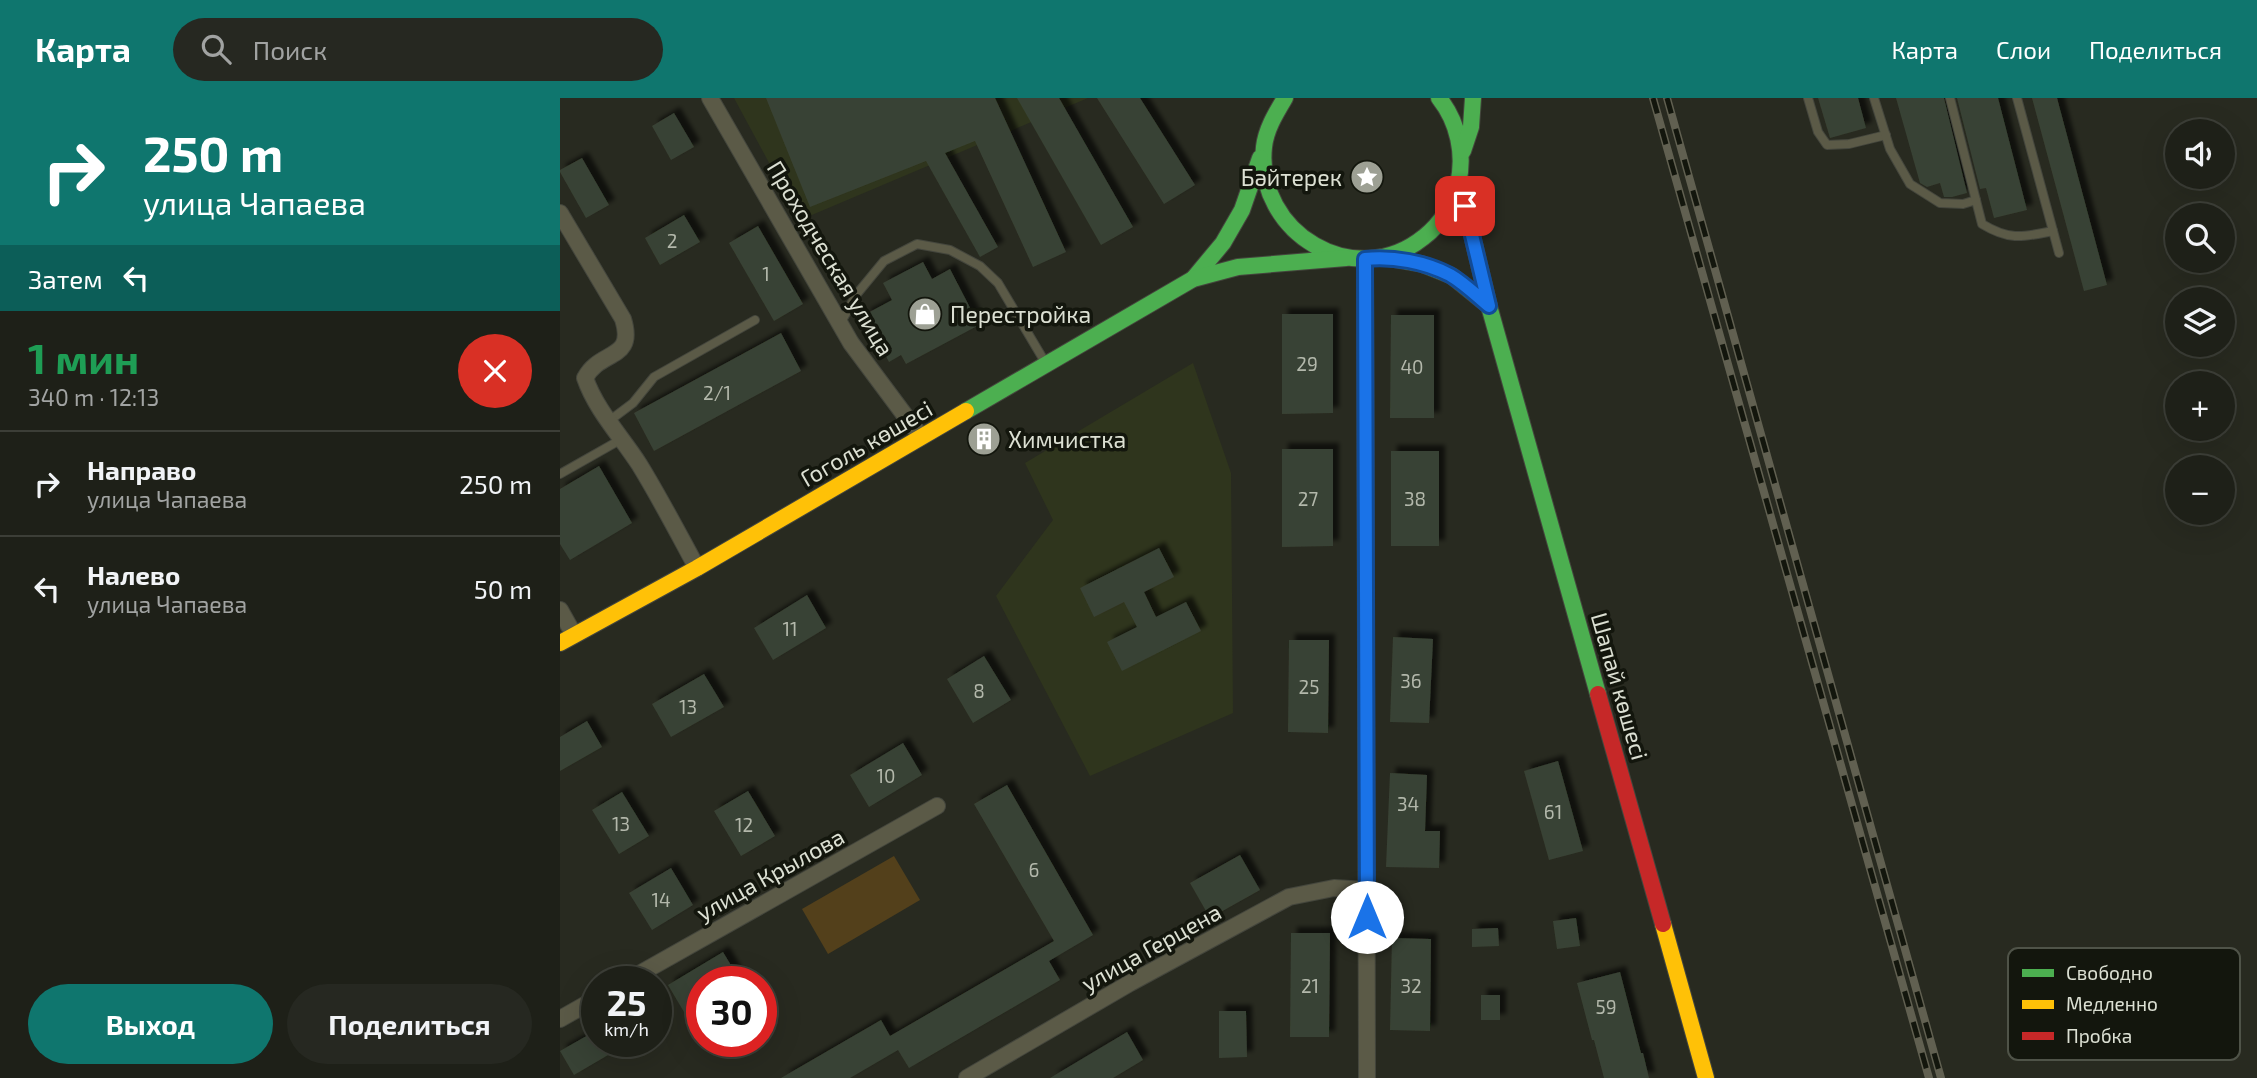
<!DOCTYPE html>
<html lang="ru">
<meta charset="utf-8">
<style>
body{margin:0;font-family:"Exo 2",sans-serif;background:#262821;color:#f1f3f6;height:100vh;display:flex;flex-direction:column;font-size:26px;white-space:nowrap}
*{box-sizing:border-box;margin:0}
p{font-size:23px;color:#a1a3a2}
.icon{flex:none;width:38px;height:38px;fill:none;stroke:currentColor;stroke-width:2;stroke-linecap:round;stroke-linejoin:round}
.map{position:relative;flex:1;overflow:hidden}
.side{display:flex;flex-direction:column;background:#1e2018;width:560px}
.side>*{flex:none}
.guide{background:#0f766e;color:#fff;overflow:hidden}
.fabs{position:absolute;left:1605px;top:21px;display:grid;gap:14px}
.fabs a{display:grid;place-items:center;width:70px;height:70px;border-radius:50%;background:#1e2018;box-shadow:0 7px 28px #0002,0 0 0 2px #3c3e37;font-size:35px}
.speed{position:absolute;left:21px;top:868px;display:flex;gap:14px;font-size:35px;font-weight:700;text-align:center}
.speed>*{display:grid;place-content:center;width:91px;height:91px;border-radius:50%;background:#1e2018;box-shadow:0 7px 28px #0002,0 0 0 2px #3c3e37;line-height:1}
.speed small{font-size:18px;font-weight:400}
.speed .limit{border:10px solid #d22;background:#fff;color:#111}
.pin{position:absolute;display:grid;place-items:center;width:60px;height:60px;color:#fff;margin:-30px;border-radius:14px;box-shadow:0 4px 10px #0006}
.me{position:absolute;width:77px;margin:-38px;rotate:0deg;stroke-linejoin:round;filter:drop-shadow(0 0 5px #0008)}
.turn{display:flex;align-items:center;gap:24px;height:147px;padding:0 28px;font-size:32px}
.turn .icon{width:91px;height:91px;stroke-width:2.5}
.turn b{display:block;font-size:49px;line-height:60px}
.then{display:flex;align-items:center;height:66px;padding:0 28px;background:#0003;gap:14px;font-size:26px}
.round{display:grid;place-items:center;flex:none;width:74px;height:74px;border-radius:37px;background:#262821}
.headline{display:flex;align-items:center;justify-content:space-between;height:119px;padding:0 28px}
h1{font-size:42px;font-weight:700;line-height:52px;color:#1e9e55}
.action{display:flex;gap:14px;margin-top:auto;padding:14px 28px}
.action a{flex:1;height:80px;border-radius:42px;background:#0f766e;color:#fff;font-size:28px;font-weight:700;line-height:80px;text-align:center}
.action a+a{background:#262821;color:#f1f3f6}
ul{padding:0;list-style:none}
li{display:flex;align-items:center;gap:21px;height:105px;padding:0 28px;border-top:2px solid #3c3e37}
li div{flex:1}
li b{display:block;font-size:26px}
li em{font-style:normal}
header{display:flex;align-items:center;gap:42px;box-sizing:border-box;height:98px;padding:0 35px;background:#0f766e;color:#fff}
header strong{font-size:33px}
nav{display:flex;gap:38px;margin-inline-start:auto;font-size:24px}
.search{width:490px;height:63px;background:#262821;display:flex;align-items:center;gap:18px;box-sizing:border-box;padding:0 24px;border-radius:38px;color:#a1a3a2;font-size:26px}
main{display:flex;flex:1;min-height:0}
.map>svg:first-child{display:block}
.built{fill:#2f351d}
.green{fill:#53401b}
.building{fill:#394234;filter:url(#shadow)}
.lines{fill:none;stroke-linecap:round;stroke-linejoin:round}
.lane-casing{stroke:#44463d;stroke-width:10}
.street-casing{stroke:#44463d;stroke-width:18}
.fast-casing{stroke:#44463d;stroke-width:18}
.slow-casing{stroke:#44463d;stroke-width:18}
.jam-casing{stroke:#44463d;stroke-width:18}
.lane{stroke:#5b5a47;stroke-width:8}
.street{stroke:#5b5a47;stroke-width:16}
.fast{stroke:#4caf50;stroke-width:16}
.slow{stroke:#ffc107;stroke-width:16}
.jam{stroke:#c62828;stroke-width:16}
.rail-casing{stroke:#616051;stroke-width:8}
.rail{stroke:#13160d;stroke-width:5;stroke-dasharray:16;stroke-linecap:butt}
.route-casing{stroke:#114b97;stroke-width:18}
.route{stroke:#1a73e8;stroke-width:12}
.labels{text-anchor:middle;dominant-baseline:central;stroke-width:7;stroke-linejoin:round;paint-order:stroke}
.number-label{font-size:19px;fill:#b3b8ab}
.poi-label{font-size:23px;fill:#dce0d3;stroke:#13160d;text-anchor:start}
.street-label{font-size:23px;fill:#dce0d3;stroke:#13160d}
.key{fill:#13160d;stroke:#4f5348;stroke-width:2}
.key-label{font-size:19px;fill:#dce0d3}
</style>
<header>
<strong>Карта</strong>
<div class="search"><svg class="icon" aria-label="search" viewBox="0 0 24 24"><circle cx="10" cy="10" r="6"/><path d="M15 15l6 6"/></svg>Поиск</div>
<nav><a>Карта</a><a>Слои</a><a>Поделиться</a></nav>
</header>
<main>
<section class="side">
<div class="guide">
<div class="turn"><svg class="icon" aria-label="right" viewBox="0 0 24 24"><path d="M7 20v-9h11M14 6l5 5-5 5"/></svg><div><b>250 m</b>улица Чапаева</div></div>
<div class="then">Затем<svg class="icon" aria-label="left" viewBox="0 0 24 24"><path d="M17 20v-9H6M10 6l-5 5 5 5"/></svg></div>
</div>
<div class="headline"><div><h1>1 мин</h1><p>340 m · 12:13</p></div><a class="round" style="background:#d93025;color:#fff"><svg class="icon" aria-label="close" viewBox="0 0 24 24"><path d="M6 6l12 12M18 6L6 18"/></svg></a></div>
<ul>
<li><svg class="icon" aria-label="right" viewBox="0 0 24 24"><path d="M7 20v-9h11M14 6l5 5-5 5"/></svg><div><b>Направо</b><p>улица Чапаева</p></div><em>250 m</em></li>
<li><svg class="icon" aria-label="left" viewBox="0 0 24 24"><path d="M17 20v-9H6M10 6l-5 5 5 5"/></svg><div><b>Налево</b><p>улица Чапаева</p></div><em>50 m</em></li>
</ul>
<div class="action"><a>Выход</a><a>Поделиться</a></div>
</section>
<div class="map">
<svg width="1697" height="980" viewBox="0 0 1697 980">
<defs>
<filter id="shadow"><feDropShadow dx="6" dy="-6" stdDeviation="2" flood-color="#0009"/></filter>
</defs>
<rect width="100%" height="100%" fill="#282a20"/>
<!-- built -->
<g class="built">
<polygon points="174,0 528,0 240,122"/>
<polygon points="633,265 671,375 673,615 530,678 436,498 493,422 465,365"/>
</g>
<!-- green -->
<polygon class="green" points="334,758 360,802 268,856 242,811"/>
<!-- building -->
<g class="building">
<polygon points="206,0 435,0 506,154 473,169 415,43 385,55 438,149 420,159 366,63 250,109"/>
<polygon points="457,0 499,0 573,129 541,147"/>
<polygon points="537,0 580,0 635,87 604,106"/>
<polygon points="1258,0 1298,0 1306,30 1270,40"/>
<polygon points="1336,0 1384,0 1407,95 1392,99 1384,99 1380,85 1367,89 1360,85"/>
<polygon points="1397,0 1438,0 1467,112 1434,120 1426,90 1420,91"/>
<polygon points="1472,0 1497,0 1547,187 1524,193"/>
<polygon points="114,15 134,49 111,62 92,28"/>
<polygon points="22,60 49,107 26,120 0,74 0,72"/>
<polygon points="124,117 140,144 100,167 85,140"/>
<polygon points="198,128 243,206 214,223 169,145"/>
<polygon points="363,164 372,181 390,171 419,227 346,266 341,257 329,264 304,217 332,202 323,185"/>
<polygon points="722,216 773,216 773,315 722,316"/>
<polygon points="831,217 874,217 874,320 830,320"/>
<polygon points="221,235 241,273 94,353 74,315"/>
<polygon points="722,351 773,351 773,448 722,449"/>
<rect x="831" y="353" width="48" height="95"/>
<polygon points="39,368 72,425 10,462 0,446 0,391"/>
<polygon points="599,450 614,479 584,494 596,519 626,504 641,533 562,573 547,544 577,529 564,504 534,519 520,490"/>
<polygon points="247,497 266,530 213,562 194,530"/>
<polygon points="833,539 873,541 869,625 830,624"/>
<polygon points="729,542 769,542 768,635 728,634"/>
<polygon points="424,558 451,602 413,625 387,581"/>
<polygon points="144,576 164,609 111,639 92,606"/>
<polygon points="27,623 42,649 0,673 0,639"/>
<polygon points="343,645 362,677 309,709 290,677"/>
<polygon points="998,663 1023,753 989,762 964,673"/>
<polygon points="830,675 867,677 865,733 880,733 879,770 826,769"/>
<polygon points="447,687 533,837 489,863 500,882 349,970 338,952 290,980 221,980 321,922 330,938 494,843 414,706"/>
<polygon points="188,693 215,738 181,758 154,713"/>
<polygon points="62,694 89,738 59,756 32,712"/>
<polygon points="680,757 700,792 650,820 630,785"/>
<polygon points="111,770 133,807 92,832 69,795"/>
<polygon points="1016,820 1020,848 997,851 993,823"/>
<polygon points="938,830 939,848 912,849 912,831"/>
<polygon points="731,835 770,835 769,939 730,939"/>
<polygon points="832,840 871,841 870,933 830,932"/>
<polygon points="163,854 181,884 142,884 142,904 124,914 108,887"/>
<polygon points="1060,874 1081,955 1083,955 1089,980 1044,980 1034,942 1032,942 1017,885"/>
<rect x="921" y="897" width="19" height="25"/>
<polygon points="659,913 686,913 687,959 659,960"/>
<polygon points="37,932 37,943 72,943 14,977 0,953"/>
<polygon points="567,934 583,962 553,980 490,980"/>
</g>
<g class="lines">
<defs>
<g id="lane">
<polyline points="1248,0 1258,34 1267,47 1289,46 1326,37"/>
<polyline points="1314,0 1330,51 1350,86 1380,105 1403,106 1416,102"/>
<path d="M1390,0L1422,126C1450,143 1463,139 1493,133"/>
<polyline points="1457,0 1499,155"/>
<polyline points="280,226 296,197 324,163 357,146 390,152 420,168 438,185 485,264"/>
<polyline points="49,323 73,305 94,279 195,222"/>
<polyline points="0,376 60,342"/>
</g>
<g id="street">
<polyline points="150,0 291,245 361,339"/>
<path d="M0,115L63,221C76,263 40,251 25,280C36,312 61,338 79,366C100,400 118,435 137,470"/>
<polyline points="805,161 807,980"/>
<polyline points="0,512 14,537"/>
<polyline points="65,884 377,708"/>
<polyline points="0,921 37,900"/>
<polyline points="407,980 570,885 729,799 774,790 807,792"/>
</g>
<g id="fast">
<path d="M725,0C716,15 706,31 704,49C695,135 795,195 864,139C881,126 893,106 898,86C905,56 898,24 879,0"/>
<polyline points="903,53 911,29 913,0"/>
<polyline points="899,83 929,208 1038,596"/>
<polyline points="822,159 862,166 892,178 929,208"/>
<polyline points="633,181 663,145 682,112 700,60"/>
<polyline points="406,313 633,181 678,169 786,160"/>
</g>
<g id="slow">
<polyline points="0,545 137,470 406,313"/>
<polyline points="1103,826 1146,980"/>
</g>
<polyline id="jam" points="1038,596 1103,826"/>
</defs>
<!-- lane casing -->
<use href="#lane" class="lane-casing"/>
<!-- street casing -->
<use href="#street" class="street-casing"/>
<!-- fast casing -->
<use href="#fast" class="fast-casing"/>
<!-- slow casing -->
<use href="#slow" class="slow-casing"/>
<!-- jam casing -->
<use href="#jam" class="jam-casing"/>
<!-- lane -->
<use href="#lane" class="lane"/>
<!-- street -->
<use href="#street" class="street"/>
<!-- fast -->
<use href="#fast" class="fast"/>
<!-- slow -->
<use href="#slow" class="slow"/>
<!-- jam -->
<use href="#jam" class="jam"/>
<defs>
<g id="rail">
<polyline points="1093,0 1369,980"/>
<polyline points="1107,0 1381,980"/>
</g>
</defs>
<!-- rail casing -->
<use href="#rail" class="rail-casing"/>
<!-- rail -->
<use href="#rail" class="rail"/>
</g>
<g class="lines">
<defs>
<path id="route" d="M807,819L805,161C833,158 865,164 890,177C904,185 917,198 929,208L905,108"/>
</defs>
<!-- route casing -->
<use href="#route" class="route-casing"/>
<!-- route -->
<use href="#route" class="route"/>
</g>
<!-- icons -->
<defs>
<symbol id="sight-disc" viewBox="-11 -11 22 22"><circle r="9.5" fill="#9da094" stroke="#13160d"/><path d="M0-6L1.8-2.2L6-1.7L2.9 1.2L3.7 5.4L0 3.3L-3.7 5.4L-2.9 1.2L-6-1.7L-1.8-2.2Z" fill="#fff"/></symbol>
<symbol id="shop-disc" viewBox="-11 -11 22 22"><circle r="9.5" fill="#9da094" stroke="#13160d"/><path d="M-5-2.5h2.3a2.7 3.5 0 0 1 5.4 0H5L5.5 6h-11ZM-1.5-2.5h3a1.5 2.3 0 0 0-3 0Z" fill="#fff"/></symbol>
<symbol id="building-disc" viewBox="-11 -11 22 22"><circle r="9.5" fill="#9da094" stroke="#13160d"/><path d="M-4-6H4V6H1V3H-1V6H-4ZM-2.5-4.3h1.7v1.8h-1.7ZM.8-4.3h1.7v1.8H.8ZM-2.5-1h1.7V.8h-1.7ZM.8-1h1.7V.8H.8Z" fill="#fff"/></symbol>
</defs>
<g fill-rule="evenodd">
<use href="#sight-disc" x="788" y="60" width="38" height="38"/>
<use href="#shop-disc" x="346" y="197" width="38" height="38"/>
<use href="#building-disc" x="405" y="322" width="38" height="38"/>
</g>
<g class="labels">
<!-- number labels -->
<g class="number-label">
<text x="112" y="142">2</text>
<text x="206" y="175">1</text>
<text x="747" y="265">29</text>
<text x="852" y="268">40</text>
<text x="157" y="294">2/1</text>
<text x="748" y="400">27</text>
<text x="855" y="400">38</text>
<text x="230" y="530">11</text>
<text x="851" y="582">36</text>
<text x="749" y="588">25</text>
<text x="419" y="592">8</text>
<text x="128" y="608">13</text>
<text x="326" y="677">10</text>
<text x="848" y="705">34</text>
<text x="993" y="713">61</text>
<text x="61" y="725">13</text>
<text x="184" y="726">12</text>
<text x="474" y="771">6</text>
<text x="101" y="801">14</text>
<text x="750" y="887">21</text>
<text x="851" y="887">32</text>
<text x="1046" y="908">59</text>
</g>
<!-- poi labels -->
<g class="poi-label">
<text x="782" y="79" text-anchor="end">Бәйтерек</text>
<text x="390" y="216">Перестройка</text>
<text x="448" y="341">Химчистка</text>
</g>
<!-- street labels -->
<g class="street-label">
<text transform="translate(271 160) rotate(59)">Проходческая улица</text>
<text transform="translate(306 345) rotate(-30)">Гоголь көшесі</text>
<text transform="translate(1060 588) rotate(74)">Шапай көшесі</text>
<text transform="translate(210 776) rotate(-29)">улица Крылова</text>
<text transform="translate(591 849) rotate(-29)">улица Герцена</text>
</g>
</g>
<!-- legend -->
<rect x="1448" y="850" width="232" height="112" rx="10" class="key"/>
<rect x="1462" y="871" width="32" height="8" fill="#4caf50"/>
<rect x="1462" y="902" width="32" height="9" fill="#ffc107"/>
<rect x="1462" y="934" width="32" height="8" fill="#c62828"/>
<g class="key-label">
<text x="1506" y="882">Свободно</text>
<text x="1506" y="913">Медленно</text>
<text x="1506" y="945">Пробка</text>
</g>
</svg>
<div class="fabs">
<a><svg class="icon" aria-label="sound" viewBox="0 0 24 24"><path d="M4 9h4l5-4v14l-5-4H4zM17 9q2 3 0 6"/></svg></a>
<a><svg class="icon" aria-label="search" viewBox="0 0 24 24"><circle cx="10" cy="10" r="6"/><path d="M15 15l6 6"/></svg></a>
<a><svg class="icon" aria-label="layers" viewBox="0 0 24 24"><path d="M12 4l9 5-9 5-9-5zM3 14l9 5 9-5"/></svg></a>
<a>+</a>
<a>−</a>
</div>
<div class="speed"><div>25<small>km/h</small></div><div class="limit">30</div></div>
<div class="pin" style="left:905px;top:108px;background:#d93025"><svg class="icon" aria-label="arrive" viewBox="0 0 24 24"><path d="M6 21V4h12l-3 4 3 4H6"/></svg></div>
<svg class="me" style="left:807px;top:819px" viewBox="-20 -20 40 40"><circle r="19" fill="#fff"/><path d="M0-13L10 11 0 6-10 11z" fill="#1a73e8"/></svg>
</div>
</main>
